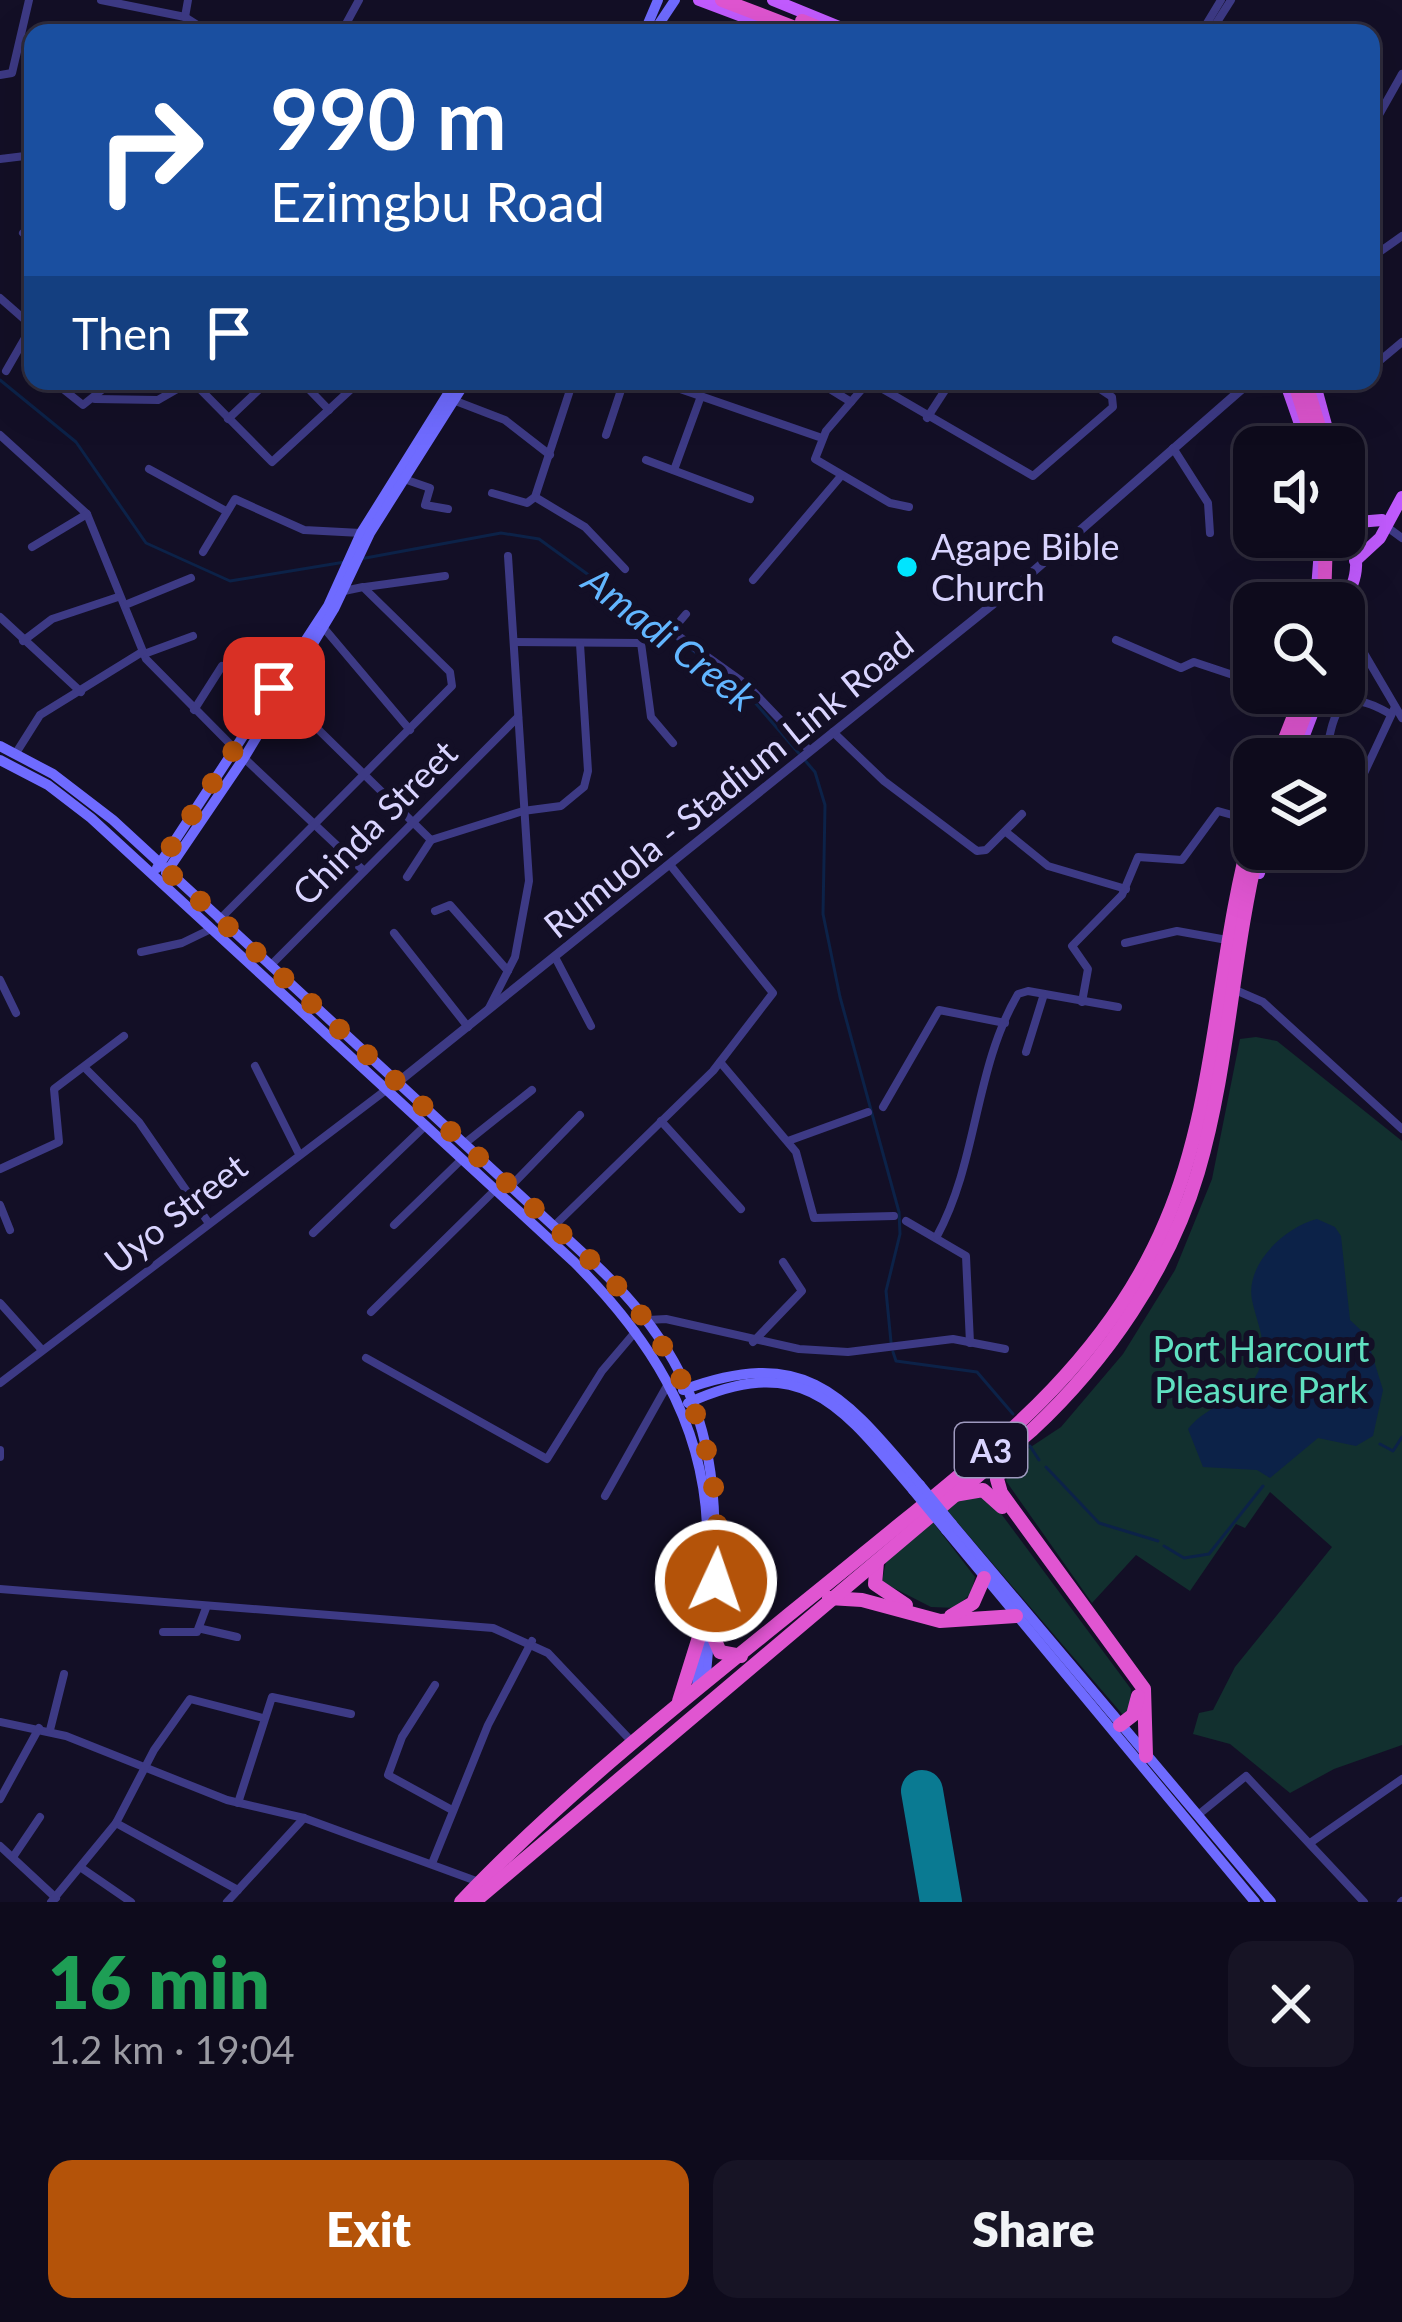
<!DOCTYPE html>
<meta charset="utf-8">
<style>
body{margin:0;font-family:Lato,sans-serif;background:#171425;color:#f1f3f6;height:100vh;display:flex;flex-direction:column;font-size:45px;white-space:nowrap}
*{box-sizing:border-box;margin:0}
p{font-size:39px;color:#9b9ba3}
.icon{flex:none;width:66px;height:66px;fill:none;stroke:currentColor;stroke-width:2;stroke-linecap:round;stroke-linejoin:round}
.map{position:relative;height:1902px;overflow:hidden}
.side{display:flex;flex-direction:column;background:#0e0b1c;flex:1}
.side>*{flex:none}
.top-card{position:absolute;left:24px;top:24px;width:1356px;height:366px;border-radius:24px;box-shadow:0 12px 48px #0002,0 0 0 3px #2e2b3b;background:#1a4fa0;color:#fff;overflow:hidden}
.fabs{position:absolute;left:1233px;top:426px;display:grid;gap:24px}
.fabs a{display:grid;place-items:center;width:132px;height:132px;border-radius:24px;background:#0e0b1c;box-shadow:0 12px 48px #0002,0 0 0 3px #2e2b3b;font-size:60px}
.pin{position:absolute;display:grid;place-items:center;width:102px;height:102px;color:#fff;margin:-51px;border-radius:24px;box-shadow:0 6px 18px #0006}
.me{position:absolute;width:132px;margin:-66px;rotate:3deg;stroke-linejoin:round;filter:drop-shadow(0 0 9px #0008)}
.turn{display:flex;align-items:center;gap:42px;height:252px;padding:0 48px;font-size:54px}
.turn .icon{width:156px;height:156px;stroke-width:2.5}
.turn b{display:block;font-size:84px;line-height:102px}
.then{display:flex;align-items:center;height:114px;padding:0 48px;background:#0003;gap:24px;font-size:45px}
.round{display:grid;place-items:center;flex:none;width:126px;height:126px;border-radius:24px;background:#171425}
.head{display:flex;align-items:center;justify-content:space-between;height:204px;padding:0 48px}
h1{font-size:72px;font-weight:800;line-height:90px;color:#1e9e55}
.primary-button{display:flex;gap:24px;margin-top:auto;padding:24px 48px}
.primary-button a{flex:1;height:138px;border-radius:24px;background:#b45309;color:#fff;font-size:48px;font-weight:800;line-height:138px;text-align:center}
.primary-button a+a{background:#171425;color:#f1f3f6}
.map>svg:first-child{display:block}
.green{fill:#12302f}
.water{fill:#0c2248}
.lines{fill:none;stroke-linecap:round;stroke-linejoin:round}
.stream{stroke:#0c2248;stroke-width:3}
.runway{stroke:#0a7a92;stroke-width:42}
.minor{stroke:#3d3a85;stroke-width:8}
.tertiary{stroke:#3d3a85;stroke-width:9}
.secondary{stroke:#6f6bff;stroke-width:10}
.primary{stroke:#c25bff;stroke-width:12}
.trunk{stroke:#e055d1;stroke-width:14}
.secondary-bridge{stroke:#6f6bff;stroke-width:10}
.trunk-bridge{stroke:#e055d1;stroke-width:14}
.route{stroke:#b45309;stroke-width:21;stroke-dasharray:0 37.8}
.poi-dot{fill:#00e5ff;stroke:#130f26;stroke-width:4.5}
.labels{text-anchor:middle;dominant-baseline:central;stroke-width:12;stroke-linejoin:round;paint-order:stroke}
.shield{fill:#130f26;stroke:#9e99be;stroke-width:3}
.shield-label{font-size:33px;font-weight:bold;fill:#d9d4ff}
.poi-label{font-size:36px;fill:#d9d4ff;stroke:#130f26;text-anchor:start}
.street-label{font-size:36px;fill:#d9d4ff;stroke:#130f26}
.park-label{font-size:36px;fill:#5fe0c0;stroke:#130f26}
.water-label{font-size:39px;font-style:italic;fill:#62b6ff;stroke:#130f26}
</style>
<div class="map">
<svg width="1402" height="1902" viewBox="0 0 1402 1902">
<rect width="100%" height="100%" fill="#130f26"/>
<!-- green -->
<g class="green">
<polygon points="1256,1037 1277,1041 1402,1141 1402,1745 1334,1769 1290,1793 1230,1744 1193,1734 1199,1713 1213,1710 1235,1667 1332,1547 1270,1492 1245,1528 1236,1524 1190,1591 1136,1555 1092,1603 1006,1481 1014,1458 1061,1427 1123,1354 1175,1270 1212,1179 1240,1039"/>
<polygon points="965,1496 988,1496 1131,1689 1130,1709 1123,1715 945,1508"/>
<polygon points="932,1521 975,1577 971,1593 956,1608 931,1607 882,1582 886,1561"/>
</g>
<!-- water -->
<path class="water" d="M1317,1219L1335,1227L1341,1236L1350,1320L1366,1335L1383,1390L1373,1436L1356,1446L1318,1438L1270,1478L1257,1470L1203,1467L1188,1429C1208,1403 1244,1401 1258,1372C1270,1346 1257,1325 1252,1300C1245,1264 1285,1227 1317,1219Z"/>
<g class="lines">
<!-- stream -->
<g class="stream">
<polyline points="0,380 76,442 146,543 230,581 345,562"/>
<polyline points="360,559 501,533 539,539 739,684 815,772 825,805 823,914 840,997 899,1212 900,1234 886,1291 891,1342"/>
<polyline points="893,1352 896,1361 977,1372 1013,1414"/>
<polyline points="1380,1444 1393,1451 1402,1437"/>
<polyline points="1030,1446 1039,1460"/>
<polyline points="1046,1467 1099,1523 1158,1541"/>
<polyline points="1164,1546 1184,1558 1209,1554 1263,1486"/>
</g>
<!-- runway -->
<polyline class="runway" points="922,1791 941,1902"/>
<!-- minor -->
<g class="minor">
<polyline points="101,0 185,17 196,24 198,33"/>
<polyline points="185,17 188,0"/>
<polyline points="198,29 223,33"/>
<polyline points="341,33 359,0"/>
<polyline points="1201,33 1221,0"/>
<polyline points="1210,33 1231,0"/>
<polyline points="0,75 12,73 29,0"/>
<polyline points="1371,129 1402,74"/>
<polyline points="0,159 33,155"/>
<polyline points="23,233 33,241"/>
<polyline points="1371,258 1402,236"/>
<polyline points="0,298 32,326"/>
<polyline points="1377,363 1402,342"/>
<polyline points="6,371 33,324"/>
<polyline points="53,381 83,405 113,381"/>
<polyline points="192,381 272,462 360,381"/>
<polyline points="301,381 329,410"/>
<polyline points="497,381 515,388"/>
<polyline points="657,381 822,438"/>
<polyline points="817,381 851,402"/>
<polyline points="95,399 158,400 191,381"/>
<polyline points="453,400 505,420 550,455"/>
<polyline points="927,418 951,381"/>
<polyline points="228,419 268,381"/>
<polyline points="0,435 87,514 146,659 236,750"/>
<polyline points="606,435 624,381"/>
<polyline points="1173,448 1208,503 1210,533"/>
<polyline points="646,460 750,499"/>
<polyline points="149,469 226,511"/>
<polyline points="674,470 701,396"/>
<polyline points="404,479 430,488 425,505 448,509"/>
<polyline points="492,493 527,503 535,497 573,381"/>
<polyline points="535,497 585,527 625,569"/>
<polyline points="909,507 890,503 815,459 826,431 869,381 1033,476 1113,407 1112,397 1088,381"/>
<polyline points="1387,527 1402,538"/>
<polyline points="32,547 87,514"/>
<polyline points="203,552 235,499 304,530 361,533"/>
<polyline points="753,580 841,476"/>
<polyline points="365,587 445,576"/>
<polyline points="125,605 191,578"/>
<polyline points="686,614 675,627 677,635 747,685 809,750"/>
<polyline points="0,617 81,692"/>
<polyline points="1344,619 1402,718"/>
<polyline points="323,627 410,730"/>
<polyline points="1116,640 1181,668 1194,662 1254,682"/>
<polyline points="23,641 52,619 118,597"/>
<polyline points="514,642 641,643 651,717 673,743"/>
<polyline points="250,643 283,675"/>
<polyline points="144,654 193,636"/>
<polyline points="280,692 431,840 523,811 561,806 584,787 588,771 580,644"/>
<polyline points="194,710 222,666"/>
<polyline points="833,732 884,781 977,851 986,850 1022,814"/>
<polyline points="16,753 40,715 142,652"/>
<polyline points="244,758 364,871"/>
<path d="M1325,759C1334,712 1337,683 1390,714"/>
<polyline points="1344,816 1395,707"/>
<polyline points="1006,832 1048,866 1126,889"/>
<polyline points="407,877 431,840"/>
<polyline points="435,911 450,905 508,971"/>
<polyline points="219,920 452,686 450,672 363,587 344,591"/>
<polyline points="394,933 468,1027"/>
<polyline points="1125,943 1177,931 1227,940"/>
<polyline points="141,952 182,943 211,929"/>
<polyline points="556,959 591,1026"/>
<polyline points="270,966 518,717"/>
<polyline points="0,980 16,1013"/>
<polyline points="1233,989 1263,1002 1402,1129"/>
<polyline points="1082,1002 1088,969 1072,946 1122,895 1138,857 1182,860 1218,811 1250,820"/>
<polyline points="489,1008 515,957 529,881 508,556"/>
<polyline points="1026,1052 1044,994"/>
<polyline points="720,1062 796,1152 814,1218 894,1216"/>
<polyline points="255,1066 298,1152"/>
<polyline points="86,1069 139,1122 208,1222"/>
<polyline points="883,1107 939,1010 1005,1023"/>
<polyline points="661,1121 741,1209"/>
<polyline points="788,1141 868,1112"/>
<polyline points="464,1144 532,1090"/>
<polyline points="0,1169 59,1142 54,1089 124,1036"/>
<polyline points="510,1187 580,1115"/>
<polyline points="0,1205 10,1230"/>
<polyline points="906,1221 966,1256 970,1343"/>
<polyline points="394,1225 462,1159"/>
<polyline points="554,1226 713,1071 773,993 671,866"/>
<polyline points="313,1233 426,1125"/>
<path d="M937,1236C978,1161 974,1069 1018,994L1028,991L1118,1007"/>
<polyline points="0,1303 42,1350"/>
<polyline points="371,1312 495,1190"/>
<polyline points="648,1320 666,1319 799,1349 848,1352 953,1339 1005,1349"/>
<polyline points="753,1342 802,1291 783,1262"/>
<polyline points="366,1358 547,1459 602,1371 636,1331"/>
<polyline points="0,1383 386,1090"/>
<polyline points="0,1450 0,1457"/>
<polyline points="605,1496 668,1384"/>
<polyline points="0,1589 493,1628 548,1653 634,1744"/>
<polyline points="202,1629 237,1637"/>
<polyline points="163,1632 197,1632 206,1608"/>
<polyline points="435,1685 402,1737 388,1775 452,1810"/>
<polyline points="0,1722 66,1736 227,1800 304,1818 479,1882"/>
<polyline points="50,1730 64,1674"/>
<polyline points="0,1799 39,1728"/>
<polyline points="238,1803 272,1697 351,1714"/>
<polyline points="1198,1815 1246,1776 1364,1902"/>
<polyline points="116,1823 238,1890"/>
<polyline points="1310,1843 1402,1779"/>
<polyline points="0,1846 56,1898"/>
<polyline points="13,1857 40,1817"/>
<polyline points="433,1861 488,1725 532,1641"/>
<polyline points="83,1869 131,1902"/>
<polyline points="51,1902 116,1823 154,1750 190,1699 263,1718"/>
<polyline points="227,1902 304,1818"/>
<polyline points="1401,1902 1402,1901"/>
</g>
<!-- tertiary -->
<polyline class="tertiary" points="397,1083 1028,576 1251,381"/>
<!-- secondary -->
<g class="secondary">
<polyline points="644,33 658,0"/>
<polyline points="653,33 675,0"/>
<path d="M0,746L53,774L113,820L598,1267C734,1396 721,1513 705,1684"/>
<path d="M0,760L48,785L91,818L574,1262C648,1336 702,1418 707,1525C710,1579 699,1635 697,1690"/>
<polyline points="157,868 328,606 361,533 456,381"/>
<polyline points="166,873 244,758 334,609 370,533 466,381"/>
<path d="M683,1390C807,1344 844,1396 920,1485"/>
<path d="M688,1403C804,1350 842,1407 913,1490"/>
<polyline points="952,1524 1271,1902"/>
<polyline points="946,1530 1255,1902"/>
</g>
<!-- primary -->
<g class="primary">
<polyline points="699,0 787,33"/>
<polyline points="773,0 854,33"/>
<polyline points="1285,381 1308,447"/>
<polyline points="1314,381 1332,447"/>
<polyline points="1344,504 1358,522 1382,520"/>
<path d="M1321,537L1317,589L1330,600L1342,599C1360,584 1361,546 1344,531"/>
<polyline points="1355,561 1380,538 1402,497"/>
<polyline points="1295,759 1320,693"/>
<polyline points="1246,834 1254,807"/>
<polyline points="1259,873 1265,849"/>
</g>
<!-- trunk -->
<g class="trunk">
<polyline points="722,0 808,33"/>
<polyline points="802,21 831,33"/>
<polyline points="1294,381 1315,447"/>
<polyline points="1305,381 1320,430"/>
<polyline points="1277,759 1303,693"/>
<polyline points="1288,759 1313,693"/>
<polyline points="1007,1452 997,1479 1001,1493 1144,1689 1146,1756"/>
<polyline points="954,1495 983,1490 1002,1507"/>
<polyline points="877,1562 875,1584 906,1605"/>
<polyline points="829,1598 862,1600 940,1621 1016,1616"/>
<polyline points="951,1616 973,1603 984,1578"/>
<polyline points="710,1629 720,1652 741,1656"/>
<polyline points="679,1701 699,1637"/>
<polyline points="1120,1725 1133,1715 1138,1696"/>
<path d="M461,1902C582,1775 730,1664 866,1552C984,1455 1105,1367 1166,1221C1219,1096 1216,954 1254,824"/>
<path d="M474,1902L1032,1430C1106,1361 1169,1270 1198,1172C1229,1067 1232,955 1258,849"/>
</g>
<!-- secondary-bridge -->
<g class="secondary-bridge">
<polyline points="920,1485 952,1524"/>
<polyline points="913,1490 946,1530"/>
</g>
<!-- trunk-bridge -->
<polyline class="trunk-bridge" points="1324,603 1326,537"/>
</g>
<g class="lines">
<!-- route -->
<path class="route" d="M274,688L160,864L598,1267C687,1352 726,1459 716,1581"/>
</g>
<!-- markers -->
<circle class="poi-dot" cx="907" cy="567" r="12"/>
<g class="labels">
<!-- shield labels -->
<rect class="shield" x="955" y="1423" width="72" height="54" rx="9"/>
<g class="shield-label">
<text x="991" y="1450">A3</text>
</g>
<!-- poi labels -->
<g class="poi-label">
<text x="931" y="546">Agape Bible<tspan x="931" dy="41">Church</tspan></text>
</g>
<!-- street labels -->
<g class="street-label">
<text transform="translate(728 784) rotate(-39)">Rumuola - Stadium Link Road</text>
<text transform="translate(374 822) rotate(-45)">Chinda Street</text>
<text transform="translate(175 1213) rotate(-38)">Uyo Street</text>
</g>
<!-- park labels -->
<g class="park-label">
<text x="1261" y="1348">Port Harcourt<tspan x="1261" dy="41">Pleasure Park</tspan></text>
</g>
<!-- water labels -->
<g class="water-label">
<text transform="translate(670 638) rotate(38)">Amadi Creek</text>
</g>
</g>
</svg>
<div class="fabs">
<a><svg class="icon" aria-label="sound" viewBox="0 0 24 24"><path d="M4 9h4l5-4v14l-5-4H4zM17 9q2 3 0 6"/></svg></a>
<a><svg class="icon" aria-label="search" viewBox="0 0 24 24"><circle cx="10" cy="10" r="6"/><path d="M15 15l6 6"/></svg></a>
<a><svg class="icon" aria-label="layers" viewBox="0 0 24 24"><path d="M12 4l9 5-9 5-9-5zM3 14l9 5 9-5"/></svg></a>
</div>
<div class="pin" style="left:274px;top:688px;background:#d93025"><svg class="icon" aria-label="arrive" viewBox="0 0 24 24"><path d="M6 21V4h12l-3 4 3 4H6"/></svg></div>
<svg class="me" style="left:716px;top:1581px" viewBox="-20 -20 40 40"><circle r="17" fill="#b45309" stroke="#fff" stroke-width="3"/><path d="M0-11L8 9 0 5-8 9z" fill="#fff"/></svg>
<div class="top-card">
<div class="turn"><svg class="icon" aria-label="right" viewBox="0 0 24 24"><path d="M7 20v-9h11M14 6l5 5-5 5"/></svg><div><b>990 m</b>Ezimgbu Road</div></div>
<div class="then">Then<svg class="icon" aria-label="arrive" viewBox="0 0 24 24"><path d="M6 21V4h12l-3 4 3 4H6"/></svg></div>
</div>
</div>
<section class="side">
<div class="head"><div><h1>16 min</h1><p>1.2 km · 19:04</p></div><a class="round"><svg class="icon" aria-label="close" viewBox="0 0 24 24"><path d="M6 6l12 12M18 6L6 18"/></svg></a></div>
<div class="primary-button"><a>Exit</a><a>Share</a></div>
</section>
